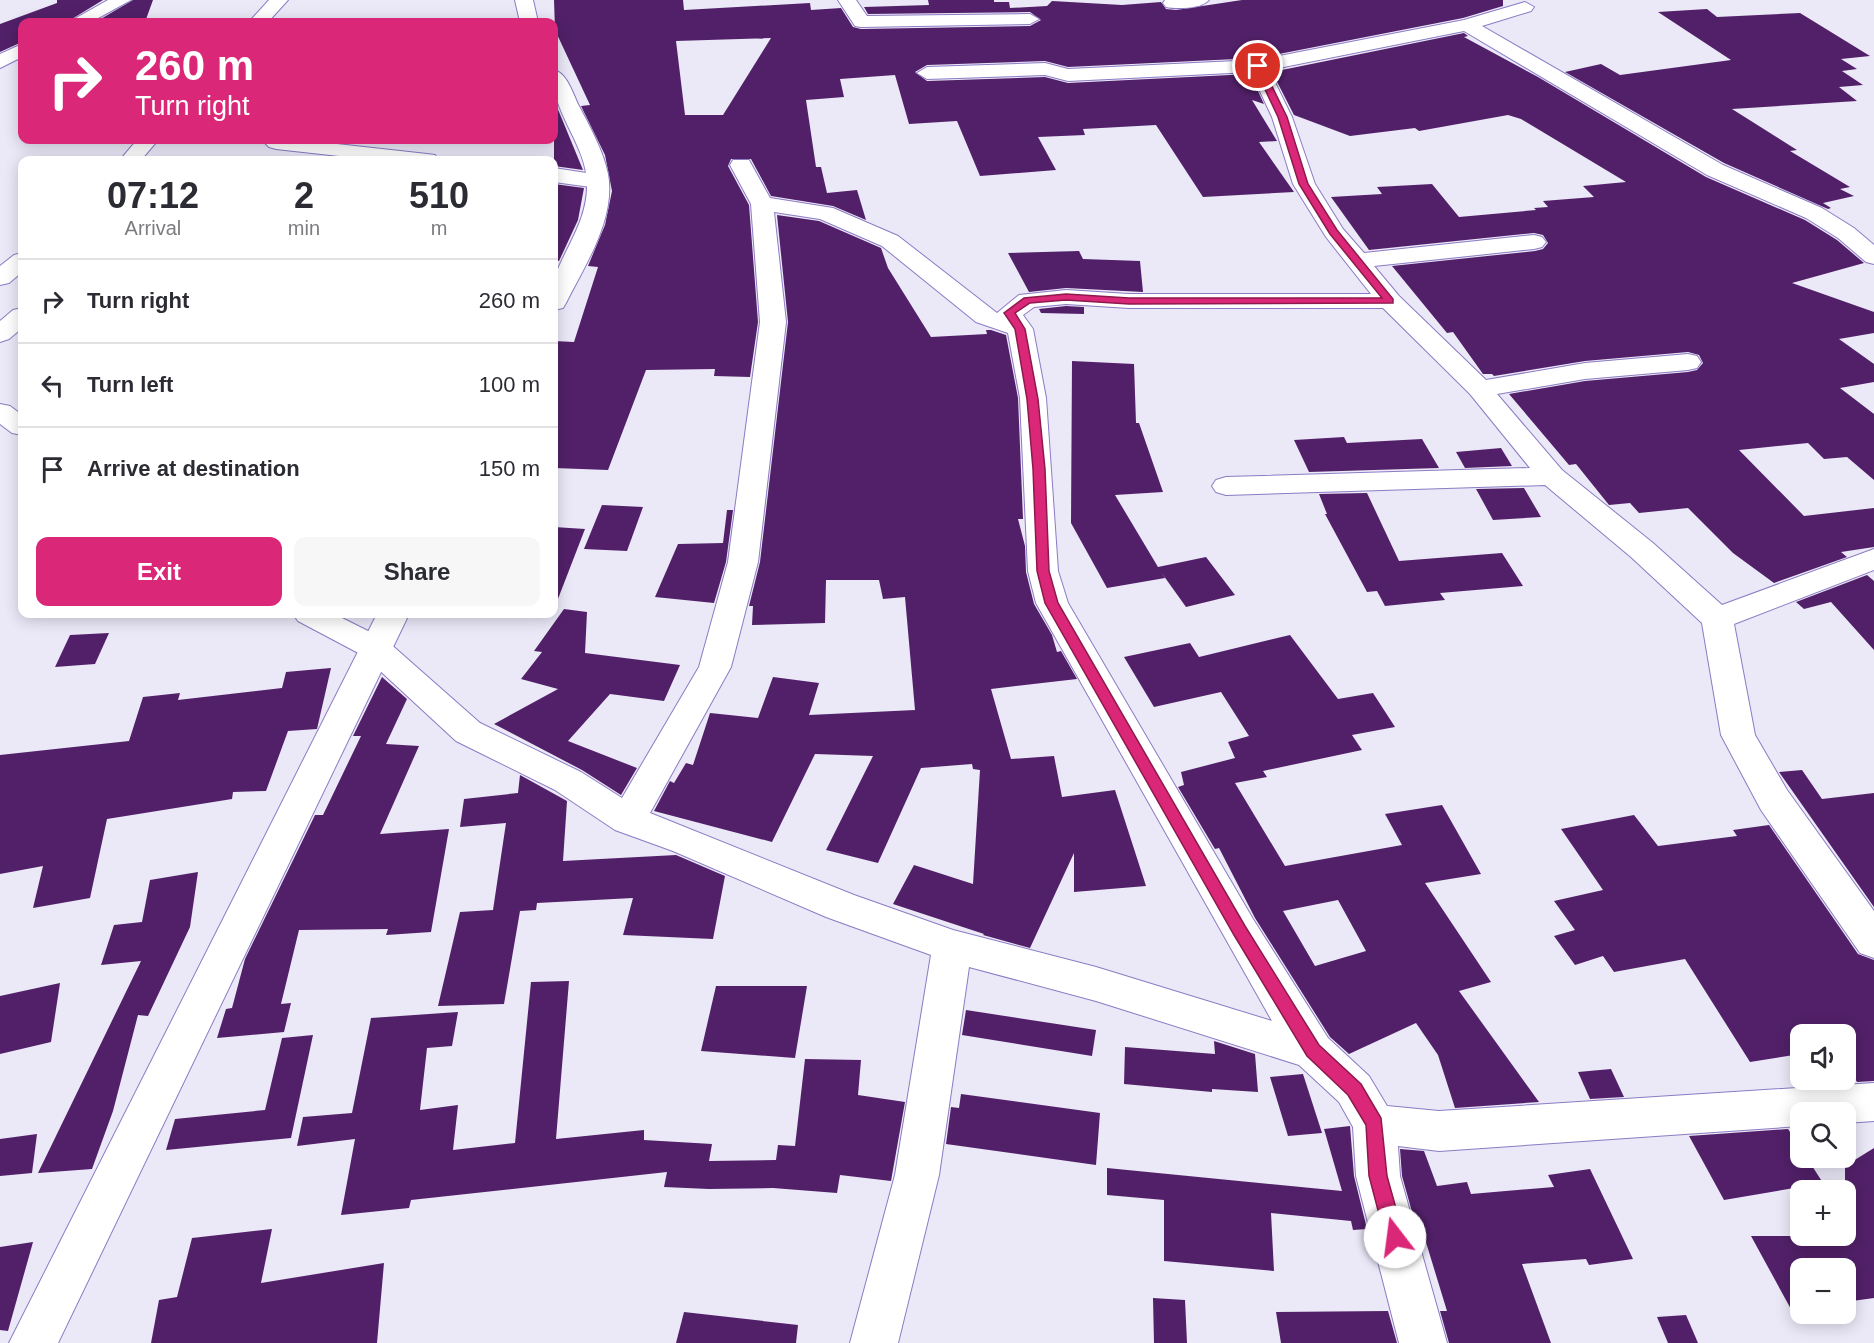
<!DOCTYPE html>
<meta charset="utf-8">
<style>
body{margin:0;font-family:Helvetica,sans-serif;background:#f7f7f7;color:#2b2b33;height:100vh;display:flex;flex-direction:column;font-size:22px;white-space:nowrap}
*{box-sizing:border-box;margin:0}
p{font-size:20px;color:#7c7c81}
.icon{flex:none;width:33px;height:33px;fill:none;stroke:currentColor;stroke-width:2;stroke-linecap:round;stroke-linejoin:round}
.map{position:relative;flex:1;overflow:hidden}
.details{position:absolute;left:18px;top:156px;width:540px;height:462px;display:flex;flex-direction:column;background:#fff;border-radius:12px;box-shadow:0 3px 15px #0003}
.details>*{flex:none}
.guide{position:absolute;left:18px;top:18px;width:540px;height:126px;border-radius:12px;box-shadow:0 3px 15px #0003;background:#db2777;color:#fff;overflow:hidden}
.tools{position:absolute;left:1790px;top:1024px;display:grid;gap:12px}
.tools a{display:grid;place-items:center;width:66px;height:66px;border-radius:12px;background:#fff;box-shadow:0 3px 15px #0003;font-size:30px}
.pin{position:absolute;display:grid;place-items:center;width:51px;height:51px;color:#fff;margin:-26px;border:3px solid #fff;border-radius:50%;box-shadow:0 2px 6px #0007}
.me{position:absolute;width:66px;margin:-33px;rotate:345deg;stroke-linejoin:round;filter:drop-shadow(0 0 4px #0008)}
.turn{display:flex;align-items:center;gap:21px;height:126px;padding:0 18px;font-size:27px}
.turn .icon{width:78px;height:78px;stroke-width:2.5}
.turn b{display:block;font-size:42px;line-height:51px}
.eta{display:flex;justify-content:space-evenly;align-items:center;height:102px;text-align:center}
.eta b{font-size:36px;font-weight:700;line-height:42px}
.primary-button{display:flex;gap:12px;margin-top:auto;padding:12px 18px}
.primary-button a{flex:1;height:69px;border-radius:12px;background:#db2777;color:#fff;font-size:24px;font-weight:700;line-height:69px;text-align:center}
.primary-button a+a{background:#f7f7f7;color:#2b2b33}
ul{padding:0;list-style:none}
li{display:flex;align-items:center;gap:18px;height:84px;padding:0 18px;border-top:2px solid #e1e1e2}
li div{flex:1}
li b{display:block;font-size:22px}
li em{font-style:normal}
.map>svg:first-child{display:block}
.building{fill:#522069;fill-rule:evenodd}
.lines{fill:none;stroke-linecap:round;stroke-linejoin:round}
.minor-casing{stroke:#8c7bc4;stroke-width:2}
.secondary-casing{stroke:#8c7bc4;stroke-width:2}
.minor{fill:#fff;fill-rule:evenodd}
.secondary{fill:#fff;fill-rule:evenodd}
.route{fill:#db2777;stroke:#8e194d;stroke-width:1.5}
</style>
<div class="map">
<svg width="1874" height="1343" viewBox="0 0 1874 1343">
<rect width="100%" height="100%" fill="#ebe8f8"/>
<!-- building -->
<g class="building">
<polygon points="57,0 103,0 67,22 22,22 22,42 0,52 0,24 57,3"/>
<polygon points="133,0 153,0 145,22 99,20"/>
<path d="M554,0H683L684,10L810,3L811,10L841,8L853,27L861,29L1030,26L1041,20L1030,12L868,14L864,7L929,5L928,0H994V2H1009L1010,8L1047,6L1052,1L1122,5L1161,2L1166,9L1176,10L1242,0H1503V6L1463,18L1258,58L1068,67L1045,61L927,65L915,72L927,81L1045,77L1068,83L1250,74L1264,104L1252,100L1277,141L1259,142L1294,192L1203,197L1156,125L1083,129L1085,135L1038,137L1056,170L980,176L957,121L909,124L895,75L840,79L844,97L806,100L816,167H821L827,193L857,190L866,220L833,206L771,196L751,159H731L728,166L749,205L758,322L750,377L714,376L715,369L646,370L608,470L554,468V341L574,342L598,267L588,266L605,225L612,191L605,155L581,106L590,105L555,30ZM771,38L723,115H685L676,41Z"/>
<polygon points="1707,9 1717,17 1800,13 1870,56 1841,59 1857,69 1842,71 1863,85 1839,87 1857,101 1732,109 1797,150 1790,151 1850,187 1840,189 1854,196 1823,203 1831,208 1828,209 1724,163 1565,72 1601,64 1620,75 1731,60 1658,12"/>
<polygon points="1464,33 1468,36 1464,37 1538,77 1706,177 1805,220 1837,240 1864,263 1792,283 1874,312 1874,333 1839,339 1874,364 1874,382 1840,388 1874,414 1874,480 1847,457 1824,459 1808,443 1739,450 1804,516 1874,508 1874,547 1841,552 1847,557 1774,583 1733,553 1688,508 1639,513 1630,503 1609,505 1576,464 1569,465 1509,394 1585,381 1688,372 1697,370 1703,363 1699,355 1688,352 1585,361 1494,376 1492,374 1483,374 1453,332 1447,333 1392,266 1535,251 1543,249 1548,243 1543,235 1534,233 1369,250 1331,197 1382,194 1377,187 1432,184 1459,217 1536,210 1534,208 1548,207 1543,201 1594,197 1583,186 1626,182 1521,119 1508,115 1419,131 1415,128 1350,136 1294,115 1272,72"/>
<polygon points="554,107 557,107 583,170 554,166"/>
<polygon points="554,184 584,188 578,220 559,261 554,260"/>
<polygon points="777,215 819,221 881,248 888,268 931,337 987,334 986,330 991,330 1006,335 1018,398 1023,519 1018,519 1025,546 1026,572 1034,604 1052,635 1057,652 1061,651 1077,679 991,689 1011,759 1054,756 1062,797 1115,790 1146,886 1074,892 1074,853 1030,948 983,935 984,934 893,904 914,865 973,884 980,770 973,769 972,764 921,768 878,863 826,850 873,756 815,754 772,842 654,811 670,781 674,783 686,763 693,765 710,713 758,718 773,677 819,683 809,715 915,710 905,597 883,599 879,580 826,580 825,623 752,625 753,606 749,606 760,562 788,322"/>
<polygon points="1079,251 1083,259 1140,261 1143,292 1066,288 1029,292 1008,253"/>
<polygon points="1066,306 1084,307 1084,314 1041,313 1039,309"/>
<polygon points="1072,361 1134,364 1136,423 1139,423 1163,492 1115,495 1158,567 1206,557 1235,595 1186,607 1161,572 1165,578 1107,588 1071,523"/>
<polygon points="1344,437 1347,443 1422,439 1439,468 1309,472 1294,440"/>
<polygon points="1501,448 1512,466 1465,468 1456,452"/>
<polygon points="1524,488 1541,517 1493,520 1476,489"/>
<polygon points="1367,493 1399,561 1502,553 1523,586 1440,593 1445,600 1385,606 1377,591 1367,592 1325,514 1327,514 1319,494"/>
<polygon points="602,505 643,507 627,551 584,549"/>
<polygon points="727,510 733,510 726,562 714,603 655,597 678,544 723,543"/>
<polygon points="554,527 585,529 556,604 554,604"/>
<polygon points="1867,575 1874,581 1874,650 1831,602 1804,609 1796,602"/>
<polygon points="564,609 587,612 585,653 680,665 664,701 610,694 568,741 637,768 621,795 582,770 494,724 558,689 521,679 542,652 534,651"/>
<polygon points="109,633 95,664 55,667 70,635"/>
<path d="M1290,635L1338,699L1373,693L1395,727L1352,735L1362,750L1263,771L1267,777L1235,783L1285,866L1402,845L1385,814L1442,805L1481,874L1425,883L1491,982L1459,991L1539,1102L1455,1108L1438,1055L1416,1023L1349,1054L1330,1037L1255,918L1219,848L1215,849L1178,787L1184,785L1181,772L1235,758L1228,742L1249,736L1221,692L1154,707L1124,657L1190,643L1199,657ZM1338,900L1366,951L1315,966L1283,911Z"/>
<polygon points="331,668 317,729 288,731 266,791 233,792 232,799 107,819 90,898 33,908 43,866 0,874 0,755 129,741 143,697 180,693 178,700 282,688 286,672"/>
<polygon points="382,677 407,699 386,744 419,746 380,834 449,829 431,932 386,935 388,929 299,930 281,1004 291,1003 284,1032 217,1038 226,1009 232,1008 245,959 315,815 323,815 361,736 353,736"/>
<polygon points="1802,770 1822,799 1874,793 1874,907 1779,772"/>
<polygon points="520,775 567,801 563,861 676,855 725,876 713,939 623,935 633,898 537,903 536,910 520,911 504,1004 438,1006 460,912 493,910 506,823 460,827 464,799 518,793"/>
<polygon points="1634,815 1658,846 1737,836 1733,830 1769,825 1858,954 1874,960 1874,1081 1857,1082 1845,1061 1845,1035 1800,1035 1800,1054 1750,1062 1685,959 1614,972 1603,956 1575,965 1554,936 1575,930 1554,901 1603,890 1561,829"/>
<polygon points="198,872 190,927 148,1016 138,1015 113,1111 92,1169 38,1173 141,961 101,965 114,925 142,922 150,880"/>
<polygon points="569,981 556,1139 644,1130 644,1140 712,1144 709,1161 776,1160 778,1145 795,1146 805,1059 861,1060 858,1095 905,1102 891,1181 840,1175 837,1193 773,1188 709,1189 664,1187 667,1172 411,1200 409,1208 341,1215 355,1139 297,1146 303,1117 352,1113 371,1018 458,1012 452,1046 427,1048 420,1110 458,1105 453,1150 515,1143 531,982"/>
<polygon points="60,983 51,1042 0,1054 0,996"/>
<polygon points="716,986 807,986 795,1058 701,1051"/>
<polygon points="966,1010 1096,1030 1092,1056 962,1035"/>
<polygon points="313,1035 291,1138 166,1150 175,1119 265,1110 282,1038"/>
<polygon points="1214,1041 1255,1054 1258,1092 1212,1089 1212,1092 1124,1084 1125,1047 1215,1054"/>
<polygon points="1611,1069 1624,1097 1590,1099 1578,1072"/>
<polygon points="1303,1074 1322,1133 1288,1136 1270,1077"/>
<polygon points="961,1094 1100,1113 1096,1165 946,1144 951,1107 959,1108"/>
<polygon points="1350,1126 1354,1176 1367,1229 1353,1230 1351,1221 1271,1213 1274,1271 1164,1261 1164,1200 1107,1195 1107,1168 1342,1191 1324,1129"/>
<polygon points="1788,1129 1800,1147 1800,1158 1807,1158 1823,1183 1724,1200 1689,1136"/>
<polygon points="37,1134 32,1173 0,1176 0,1139"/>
<polygon points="1874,1148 1874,1298 1845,1302 1845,1269 1800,1269 1800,1310 1792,1311 1751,1236 1845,1236 1845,1166"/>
<polygon points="1400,1149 1424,1151 1437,1186 1467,1182 1471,1194 1554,1187 1548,1175 1590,1169 1633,1259 1589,1265 1586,1259 1522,1264 1551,1343 1449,1343 1440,1311 1447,1311 1421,1226 1416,1226 1402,1176"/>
<polygon points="272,1229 261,1283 384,1263 377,1343 151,1343 159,1300 177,1297 192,1238"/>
<polygon points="33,1242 8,1331 0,1330 0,1247"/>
<polygon points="1153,1298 1185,1300 1187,1343 1154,1343"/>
<polygon points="1388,1311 1397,1343 1281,1343 1276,1312"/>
<polygon points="684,1312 798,1325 796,1343 676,1343"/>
<polygon points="1686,1315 1698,1343 1668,1343 1657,1317"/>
</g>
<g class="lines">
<defs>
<g id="minor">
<polygon points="108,0 131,0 91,22 69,22"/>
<polygon points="269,0 288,0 268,22 249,22"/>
<polygon points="838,0 856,0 867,16 1030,14 1039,19 1030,24 861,27 855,26"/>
<path d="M1165,0H1209C1202,9 1176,9 1166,7L1163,3Z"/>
<path d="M1525,2L1534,7L1531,11L1482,26L1723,165L1822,208L1854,228L1874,245V264L1866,262L1838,238L1806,218L1707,175L1464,31L1269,70L1292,117L1315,184L1343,229L1364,253L1534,235L1542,237L1546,242L1542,247L1534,249L1374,266L1399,296L1486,380L1585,363L1688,354L1697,356L1701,362L1697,368L1688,370L1585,379L1497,394L1562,470L1653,543L1722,605L1874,549V570L1734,624L1755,735L1787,790L1874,911V958L1860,953L1761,810L1721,735L1702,623L1631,557L1545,485L1226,495L1216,492L1212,486L1216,480L1226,477L1530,468L1470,394L1383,308H1129L1066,304L1034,307L1023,315L1033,329L1046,398L1058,571L1068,603L1253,919L1328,1038L1369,1076L1387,1106L1439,1111L1874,1083V1121L1845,1123V1113H1800V1126L1439,1151L1398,1146L1400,1176L1447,1343H1399L1356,1176L1353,1127L1339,1102L1299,1065L1096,1001L969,967L939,1175L898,1343H850L895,1175L931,955L826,917L673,851L615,830L555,790L456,741L364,656L298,621L293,614H334L386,640L480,723L581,772L622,798L699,667L728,562L760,322L751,204L730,165L733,160H749L770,198L833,208L898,236L997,313L1019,295L1066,290L1129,294H1371L1326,237L1293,184L1272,117L1251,72L1068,81L1045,75L927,79L917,73L927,67L1045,63L1068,69L1258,60L1464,20ZM774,212L820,219L882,246L976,322L1008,333L1020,398L1028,571L1036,603L1272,1021L1096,967L953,930L854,895L650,813L731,667L758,562L786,322Z"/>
<polygon points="22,44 22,57 0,68 0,54"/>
<polygon points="137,140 158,140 141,160 120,160"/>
<polygon points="268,140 301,140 427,154 435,155 438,160 375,160 276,149 269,147 265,143"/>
<polygon points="554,168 606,176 609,181 606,186 598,188 554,182"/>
<polygon points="22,253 22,272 9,283 0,285 0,266 14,255"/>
<polygon points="22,308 22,328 9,339 0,342 0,321 13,310"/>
<polygon points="0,404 10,406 22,415 22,435 12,433 0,424"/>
</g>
<g id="secondary">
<polygon points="515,0 533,0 538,22 520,22"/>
<path d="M554,70C567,73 573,94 579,106C590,127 603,150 608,174C616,219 585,265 566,303L563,308L554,310C553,302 551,287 554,279C566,246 588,220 587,183C586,142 549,111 554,70Z"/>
<polygon points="377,614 409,614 58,1343 9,1343"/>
</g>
</defs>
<!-- minor casing -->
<use href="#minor" class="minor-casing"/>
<!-- secondary casing -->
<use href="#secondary" class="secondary-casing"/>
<!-- minor -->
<use href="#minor" class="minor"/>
<!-- secondary -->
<use href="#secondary" class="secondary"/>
</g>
<!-- route -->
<polygon class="route" points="1258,64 1262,66 1287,117 1308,184 1337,230 1393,299 1393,303 1129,304 1066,300 1030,303 1015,313 1025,329 1038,399 1045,469 1049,571 1058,603 1245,926 1319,1045 1361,1084 1381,1118 1387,1176 1404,1237 1402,1243 1395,1246 1388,1243 1385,1237 1369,1176 1366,1125 1348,1095 1307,1056 1234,935 1045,603 1037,571 1033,469 1027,399 1015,329 1004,313 1024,298 1066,294 1129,298 1382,298 1330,234 1299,184 1278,117 1254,66"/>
</svg>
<div class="tools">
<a><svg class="icon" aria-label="sound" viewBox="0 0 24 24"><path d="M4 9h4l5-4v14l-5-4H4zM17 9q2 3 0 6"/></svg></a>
<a><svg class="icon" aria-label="search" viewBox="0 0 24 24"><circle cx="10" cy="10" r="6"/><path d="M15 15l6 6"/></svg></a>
<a>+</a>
<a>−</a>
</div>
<div class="pin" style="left:1258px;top:66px;background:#d93025"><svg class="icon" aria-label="arrive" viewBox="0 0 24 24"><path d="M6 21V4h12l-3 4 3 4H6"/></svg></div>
<svg class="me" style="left:1395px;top:1237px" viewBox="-20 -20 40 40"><circle r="19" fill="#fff"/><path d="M0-13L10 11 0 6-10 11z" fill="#db2777"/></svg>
<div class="guide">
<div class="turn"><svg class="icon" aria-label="right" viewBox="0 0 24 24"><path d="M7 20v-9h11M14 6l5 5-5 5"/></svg><div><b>260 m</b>Turn right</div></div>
</div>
<section class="details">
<div class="eta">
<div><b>07:12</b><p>Arrival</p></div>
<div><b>2</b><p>min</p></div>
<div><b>510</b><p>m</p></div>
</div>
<ul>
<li><svg class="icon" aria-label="right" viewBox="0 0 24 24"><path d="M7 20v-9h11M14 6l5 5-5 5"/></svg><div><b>Turn right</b></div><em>260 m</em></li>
<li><svg class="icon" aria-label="left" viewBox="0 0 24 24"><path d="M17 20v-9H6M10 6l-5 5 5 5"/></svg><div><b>Turn left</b></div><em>100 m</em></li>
<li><svg class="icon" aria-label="arrive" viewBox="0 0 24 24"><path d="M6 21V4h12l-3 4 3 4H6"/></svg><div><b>Arrive at destination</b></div><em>150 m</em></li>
</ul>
<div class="primary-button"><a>Exit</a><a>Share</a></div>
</section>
</div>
